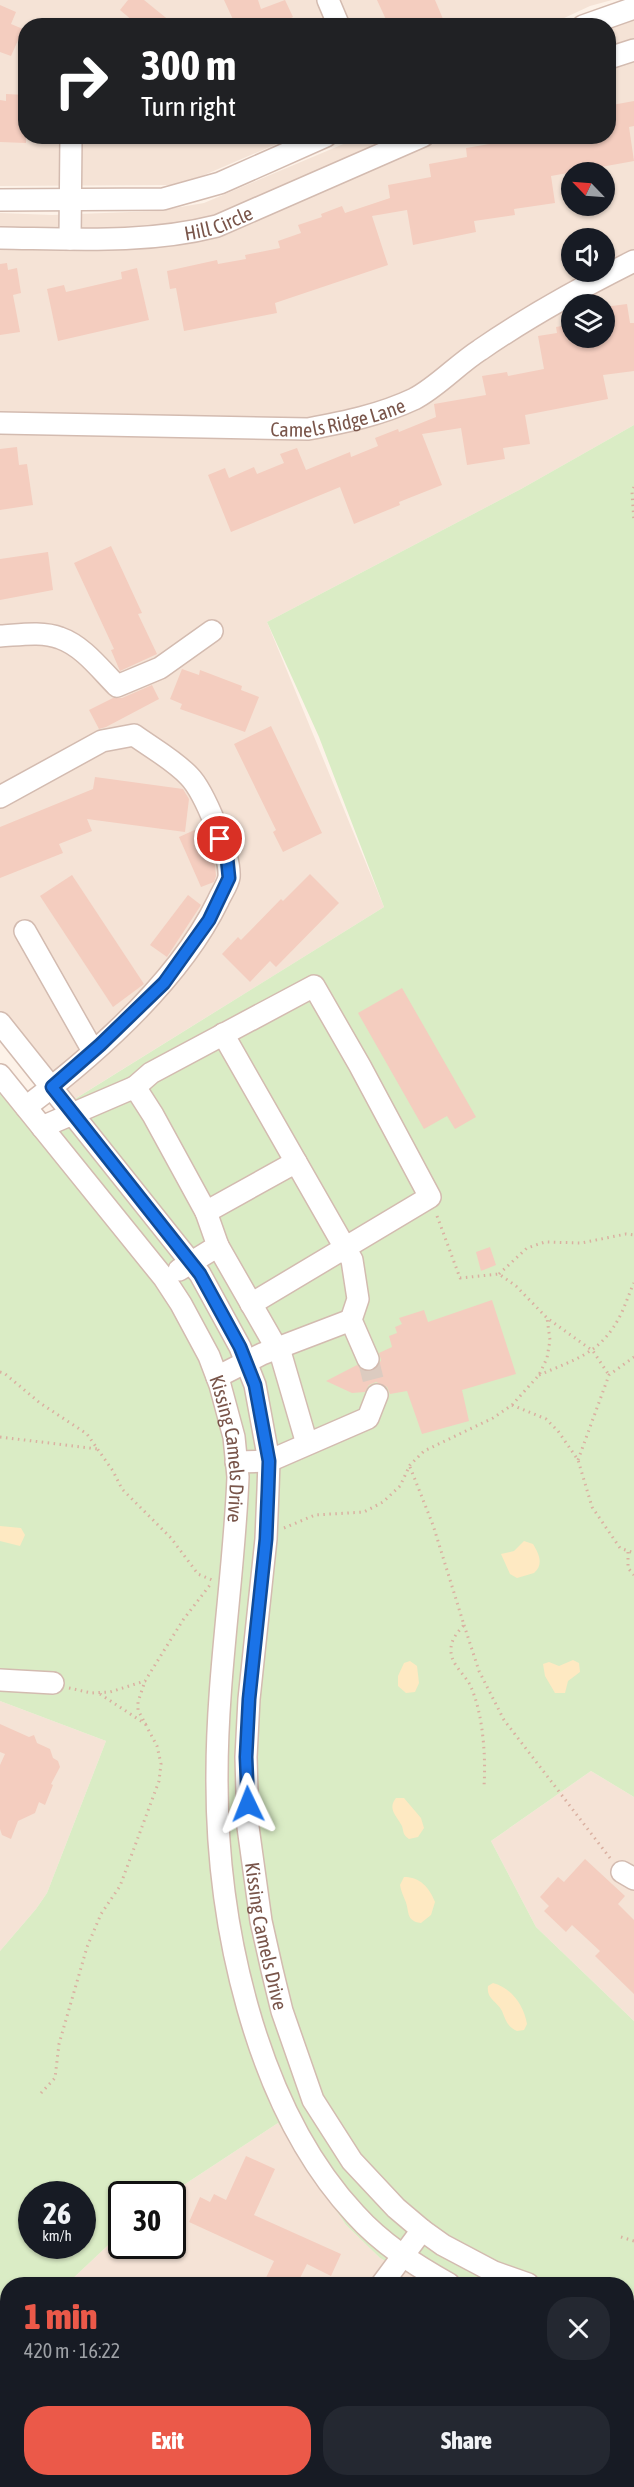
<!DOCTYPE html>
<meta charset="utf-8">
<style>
body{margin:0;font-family:"Asap Condensed",sans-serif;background:#242831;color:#f1f3f6;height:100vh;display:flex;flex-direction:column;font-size:22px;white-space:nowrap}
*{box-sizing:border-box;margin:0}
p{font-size:20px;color:#9ea1a6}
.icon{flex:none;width:33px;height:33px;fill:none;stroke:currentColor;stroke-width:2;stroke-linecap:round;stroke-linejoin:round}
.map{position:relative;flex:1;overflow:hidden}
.details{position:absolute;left:0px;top:2277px;width:634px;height:210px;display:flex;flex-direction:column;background:#171b24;border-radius:24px 24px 0 0;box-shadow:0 2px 4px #0004}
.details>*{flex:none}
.banner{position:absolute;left:18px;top:18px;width:598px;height:126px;border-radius:24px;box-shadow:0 2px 4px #0004;background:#202124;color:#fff;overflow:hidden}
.needle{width:39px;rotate:295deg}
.fabs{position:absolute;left:561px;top:162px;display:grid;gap:12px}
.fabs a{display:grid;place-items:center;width:54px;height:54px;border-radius:50%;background:#171b24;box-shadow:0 2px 4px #0004;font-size:30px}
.speed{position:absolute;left:18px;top:2181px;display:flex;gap:12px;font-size:30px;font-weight:700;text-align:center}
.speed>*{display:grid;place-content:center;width:78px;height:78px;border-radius:50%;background:#171b24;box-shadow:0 2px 4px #0004;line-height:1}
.speed small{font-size:15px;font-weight:400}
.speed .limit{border:3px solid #111;border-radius:9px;background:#fff;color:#111}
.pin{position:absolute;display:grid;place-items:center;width:51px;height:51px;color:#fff;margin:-26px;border:3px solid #fff;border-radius:50%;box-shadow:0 2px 6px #0007}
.me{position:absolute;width:66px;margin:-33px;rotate:358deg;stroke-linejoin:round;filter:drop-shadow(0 0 4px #0008)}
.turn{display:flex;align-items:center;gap:21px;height:126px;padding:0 24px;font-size:27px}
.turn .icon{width:78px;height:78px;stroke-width:2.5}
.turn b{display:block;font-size:42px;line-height:51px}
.round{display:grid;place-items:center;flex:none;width:63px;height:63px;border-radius:24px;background:#242831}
.headline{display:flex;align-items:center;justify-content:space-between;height:102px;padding:0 24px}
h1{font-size:36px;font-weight:800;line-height:45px;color:#eb5949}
.button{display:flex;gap:12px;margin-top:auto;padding:12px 24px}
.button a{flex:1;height:69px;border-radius:24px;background:#eb5949;color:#fff;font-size:24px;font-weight:800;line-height:69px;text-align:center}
.button a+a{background:#242831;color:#f1f3f6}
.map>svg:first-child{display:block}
.residential{fill:#f5e3d6;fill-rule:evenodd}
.green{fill:#daecc5;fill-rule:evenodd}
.sand{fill:#fee9c2}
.building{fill:#f4cdbf}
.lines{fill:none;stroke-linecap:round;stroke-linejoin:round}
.minor-tunnel{stroke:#dccbc0;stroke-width:21;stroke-dasharray:21 10;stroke-linecap:butt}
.minor-casing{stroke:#d3bbb0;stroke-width:24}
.path{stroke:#dab0a1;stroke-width:3;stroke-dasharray:1.5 4.5;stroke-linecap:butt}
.minor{stroke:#fff;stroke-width:21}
.route-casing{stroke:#114b97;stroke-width:15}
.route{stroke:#1a73e8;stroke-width:10}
.labels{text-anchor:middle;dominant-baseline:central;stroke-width:4.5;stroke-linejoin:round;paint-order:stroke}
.street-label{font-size:20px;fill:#79554a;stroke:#fff7f0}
</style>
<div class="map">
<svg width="634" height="2487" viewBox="0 0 634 2487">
<rect width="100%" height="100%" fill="#fdf2e8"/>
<!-- residential -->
<g class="residential">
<polygon points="0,0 612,0 590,6 547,26 26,26 26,136 293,137 202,176 171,185 0,186"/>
<path d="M634,20V425L521,489L267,622L384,907L73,1100L0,1011V213L52,215L157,211L204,203L360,137L609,136V28ZM572,172H604V206H572ZM572,238H604V272H572ZM572,304H604V338H572Z"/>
<polygon points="0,1701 106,1741 47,1893 36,1909 0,1951"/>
<polygon points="591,1771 634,1797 634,2021 536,1927 491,1841"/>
<polygon points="278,2123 346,2225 380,2258 428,2284 67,2284 121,2233 122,2246 172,2246 172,2194 170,2194"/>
<polygon points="7,2333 8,2480 540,2480 521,2487 0,2487 0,2337"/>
</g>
<!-- green -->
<path class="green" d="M634,425V1797L591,1771L491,1841L536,1927L634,2021V2487H521L540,2480H627V2284H428L380,2258L346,2225L278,2123L170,2194H122L121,2233L67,2284H8L7,2333L0,2337V1951L36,1909L47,1893L106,1741L0,1701V1085L33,1125L384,907L319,737L267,622L521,489ZM32,2194H82V2246H32Z"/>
<!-- sand -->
<g class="sand">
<polygon points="0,1526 21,1528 25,1535 20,1546 0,1541"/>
<path d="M524,1541L533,1544C539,1554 544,1564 534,1573L517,1578L510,1574L501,1554L514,1551Z"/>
<polygon points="573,1660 579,1663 580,1672 568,1681 565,1693 555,1693 545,1676 543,1664 549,1662 559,1666"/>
<polygon points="410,1661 417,1666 419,1683 415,1692 406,1693 398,1686 398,1676 404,1663"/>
<path d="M396,1798H404L421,1818L424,1828L418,1837L409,1839C403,1835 404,1833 402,1826C397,1816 387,1809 396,1798Z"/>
<path d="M404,1877C420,1877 429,1887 435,1902L431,1915L421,1923C405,1921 410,1911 405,1900C403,1895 401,1891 400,1885Z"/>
<path d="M493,1983C512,1988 524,2006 527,2024L524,2030L517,2031C507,2026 506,2021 502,2011C497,2001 486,1999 488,1986Z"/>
</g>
<!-- building -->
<g class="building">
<polygon points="128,0 144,0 176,26 139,26 120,10"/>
<polygon points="224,0 258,0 261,9 285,0 293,17 275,26 236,26"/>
<polygon points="377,0 435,0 446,26 389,26"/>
<polygon points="0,5 16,12 11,24 23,29 11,56 0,52"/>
<polygon points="6,94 26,95 26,143 0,142 0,100 6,101"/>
<polygon points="634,101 634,126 629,127 634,161 551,176 555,203 514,209 515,215 474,221 476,232 413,245 407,210 372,216 388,265 275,303 277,313 184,331 176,288 170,289 167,271 217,260 218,264 246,259 245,255 280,248 278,241 301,233 298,225 322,217 321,214 342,206 345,213 390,198 388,185 431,177 429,164 467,157 466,148 513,140 512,136 544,136 545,143 578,136 609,136 609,114 614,113 612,105"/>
<polygon points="7,263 8,270 17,268 21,293 13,295 20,332 0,335 0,264"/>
<polygon points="137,268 149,320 58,341 47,289 64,285 66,292 122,279 121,272"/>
<polygon points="627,304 630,323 634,323 634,371 603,375 608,399 525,415 530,444 503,448 505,459 467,465 461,428 422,434 442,485 399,502 400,505 354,524 340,487 231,532 208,475 225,468 229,478 254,467 257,474 284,463 280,454 297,448 306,470 350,452 351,457 378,446 375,438 398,429 399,432 436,417 434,404 486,395 482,376 507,372 508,376 544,369 538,336 557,333 556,327 572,324 572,338 607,338 604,307"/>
<polygon points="17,447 19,465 27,464 33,505 0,510 0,449"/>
<polygon points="111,546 142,613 138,614 157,654 120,671 111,650 114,649 74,563"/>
<polygon points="48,552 53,590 0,600 0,559"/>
<polygon points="182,669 199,675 200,670 242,686 241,690 259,697 245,732 180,709 182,704 170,699"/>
<polygon points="152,685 159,699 106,727 99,729 89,710 113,698 122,698"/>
<polygon points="271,726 322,833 283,852 273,832 276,830 234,744"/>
<polygon points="95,777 183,789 189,799 185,832 87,819 92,831 59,844 63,853 0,878 0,827 93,789"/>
<polygon points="199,828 215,865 216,876 214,882 201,887 179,837"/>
<polygon points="310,874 339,903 276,967 270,961 250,982 222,954 238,937 241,940 281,899 283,901"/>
<polygon points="72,875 144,984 113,1007 40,896"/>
<polygon points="188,895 201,905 167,957 150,945"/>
<polygon points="402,988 476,1117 455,1129 447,1116 424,1129 358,1013"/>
<polygon points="490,1247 496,1265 481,1271 476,1252"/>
<polygon points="492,1300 516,1374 462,1390 469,1421 422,1434 407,1391 390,1394 387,1387 376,1382 369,1385 365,1392 352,1393 326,1381 357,1365 367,1372 378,1367 381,1360 379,1353 392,1347 389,1336 397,1333 395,1327 402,1324 399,1318 424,1310 428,1322"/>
<polygon points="0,1724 29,1737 34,1735 37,1743 50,1749 53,1758 58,1761 60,1767 51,1784 53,1785 45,1805 39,1802 35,1813 18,1821 11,1839 2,1835 0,1829 0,1765 5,1754 0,1752"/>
<polygon points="585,1859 625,1896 618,1904 634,1920 634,1994 595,1956 600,1951 572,1925 566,1932 544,1911 549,1906 540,1897 558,1877 564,1882"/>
<polygon points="246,2156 275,2169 254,2215 341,2254 331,2276 307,2264 297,2284 263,2284 274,2261 189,2222 200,2197 210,2202 214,2194 226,2200"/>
</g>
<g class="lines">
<!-- minor-tunnel -->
<polyline class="minor-tunnel" points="368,1359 377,1395"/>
<defs>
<g id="minor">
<polyline points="328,0 339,26"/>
<polyline points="583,26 634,8"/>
<polyline points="609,58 634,50"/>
<polyline points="0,200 163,199 220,183 326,136"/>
<path id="s1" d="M0,238C73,239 146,244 217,226L423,136"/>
<polyline points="70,239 71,136"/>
<path id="s2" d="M0,423L308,429C345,422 380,415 414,399C436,388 458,364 480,350C529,316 580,288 634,261"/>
<path d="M0,636C19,635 42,631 60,638C83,646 100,669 117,686L160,668L212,631"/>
<path d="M0,797L102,741L134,735C152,748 174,760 189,776C204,791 231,856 229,877C228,884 221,894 218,901C179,981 96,1054 26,1107"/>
<polyline points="25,931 93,1051"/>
<path id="s3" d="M0,1023L200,1274L240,1347L255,1385L269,1461L268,1490L266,1539L249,1699L246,1757L248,1827L261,1921L272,1970L282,2011L313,2100L352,2161L396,2208L422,2230L443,2245L494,2272L528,2284"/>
<polyline points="223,1034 296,1162"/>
<path id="s4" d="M0,1075L164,1278L181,1304L209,1356L220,1385L234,1437L238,1477C234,1576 217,1676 217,1775C216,1920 254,2105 355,2214C382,2244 415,2265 449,2284"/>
<polyline points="135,1087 151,1073 314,986 360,1066 430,1197 251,1304"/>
<polyline points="42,1127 135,1087 153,1115 206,1212"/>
<polyline points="218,1246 277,1349"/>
<polyline points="179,1270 218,1246 206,1212 296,1162 352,1260 358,1299 351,1320 368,1359"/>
<polyline points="279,1348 307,1444"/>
<polyline points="217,1377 262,1354 351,1320"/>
<polyline points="236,1462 269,1461 368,1418 377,1395"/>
<polyline points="0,1680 53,1683"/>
<polyline points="622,1872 634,1879"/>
<polyline points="382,2284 422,2230"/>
<polyline points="627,2317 634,2319"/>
<polyline points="627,2351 634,2353"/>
<polyline points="112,2487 128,2480"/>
</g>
</defs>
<!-- minor casing -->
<use href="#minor" class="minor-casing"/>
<!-- path -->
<g class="path">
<polyline points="634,487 632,492 634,522"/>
<polyline points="437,1216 460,1278 499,1274 516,1286 547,1318 593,1351 609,1375"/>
<polyline points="499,1274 527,1248 545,1242 581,1243 626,1234 634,1235"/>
<polyline points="0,1372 4,1373 40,1403 87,1434 113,1471 122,1489 171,1538 198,1574 212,1580"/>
<path d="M539,1375C576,1359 602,1353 621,1314C626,1304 629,1293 634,1283"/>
<polyline points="512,1405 546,1419 558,1431 578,1460 592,1507 620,1548 634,1553"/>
<polyline points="0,1437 98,1449"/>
<polyline points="578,1460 609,1375 634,1357"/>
<path d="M410,1467L433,1525L464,1625C458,1632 451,1639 451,1649C450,1664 464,1673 470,1685C483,1712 486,1757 484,1786"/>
<polyline points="284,1528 315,1515 364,1512 383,1502 400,1486 410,1465 424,1451 493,1418 512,1405 539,1375 547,1358 550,1340 547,1318"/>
<polyline points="628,1552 628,1568 634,1575"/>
<polyline points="464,1625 479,1671 504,1720 610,1858"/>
<polyline points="69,1688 91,1693 110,1692 145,1681 183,1620 210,1585"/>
<polyline points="100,1694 147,1725"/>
<polyline points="41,2093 55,2078 59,2044 87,1947 101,1914 120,1886 159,1781 161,1764 157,1746 138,1710 138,1702 145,1681"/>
<polyline points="621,2237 634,2241"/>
</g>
<!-- minor -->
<use href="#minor" class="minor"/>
</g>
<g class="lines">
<defs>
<polyline id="route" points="220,839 227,858 229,878 209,920 164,983 100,1045 52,1087 200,1274 240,1347 255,1385 269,1461 268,1490 266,1539 249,1699 246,1757 248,1804"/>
</defs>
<!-- route casing -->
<use href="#route" class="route-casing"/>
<!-- route -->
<use href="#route" class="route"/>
</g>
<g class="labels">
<!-- street labels -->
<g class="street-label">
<text stroke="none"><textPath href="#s1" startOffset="220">Hill Circle</textPath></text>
<text stroke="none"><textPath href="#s2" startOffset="339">Camels Ridge Lane</textPath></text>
<text stroke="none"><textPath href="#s4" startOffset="447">Kissing Camels Drive</textPath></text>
<text stroke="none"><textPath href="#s3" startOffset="1000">Kissing Camels Drive</textPath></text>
</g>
</g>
</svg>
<div class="fabs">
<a><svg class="needle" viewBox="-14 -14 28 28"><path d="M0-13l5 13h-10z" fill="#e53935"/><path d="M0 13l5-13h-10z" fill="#9ea1a6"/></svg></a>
<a><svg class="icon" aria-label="sound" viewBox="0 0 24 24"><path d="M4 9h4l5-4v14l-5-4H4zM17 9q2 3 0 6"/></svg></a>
<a><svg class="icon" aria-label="layers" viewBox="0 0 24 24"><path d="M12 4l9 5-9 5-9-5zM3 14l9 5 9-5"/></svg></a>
</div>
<div class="speed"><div>26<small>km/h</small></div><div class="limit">30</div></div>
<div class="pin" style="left:220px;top:839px;background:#d93025"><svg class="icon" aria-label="arrive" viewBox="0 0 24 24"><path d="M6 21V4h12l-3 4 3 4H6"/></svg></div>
<svg class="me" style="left:248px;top:1804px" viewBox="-20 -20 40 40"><path d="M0-17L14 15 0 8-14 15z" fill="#1a73e8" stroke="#fff" stroke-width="4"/></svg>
<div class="banner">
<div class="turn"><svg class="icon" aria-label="right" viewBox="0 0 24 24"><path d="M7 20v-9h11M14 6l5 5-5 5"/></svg><div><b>300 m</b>Turn right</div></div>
</div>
<section class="details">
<div class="headline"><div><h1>1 min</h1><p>420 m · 16:22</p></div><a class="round"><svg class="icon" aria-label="close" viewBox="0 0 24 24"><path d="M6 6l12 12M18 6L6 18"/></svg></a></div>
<div class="button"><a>Exit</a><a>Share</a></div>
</section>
</div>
